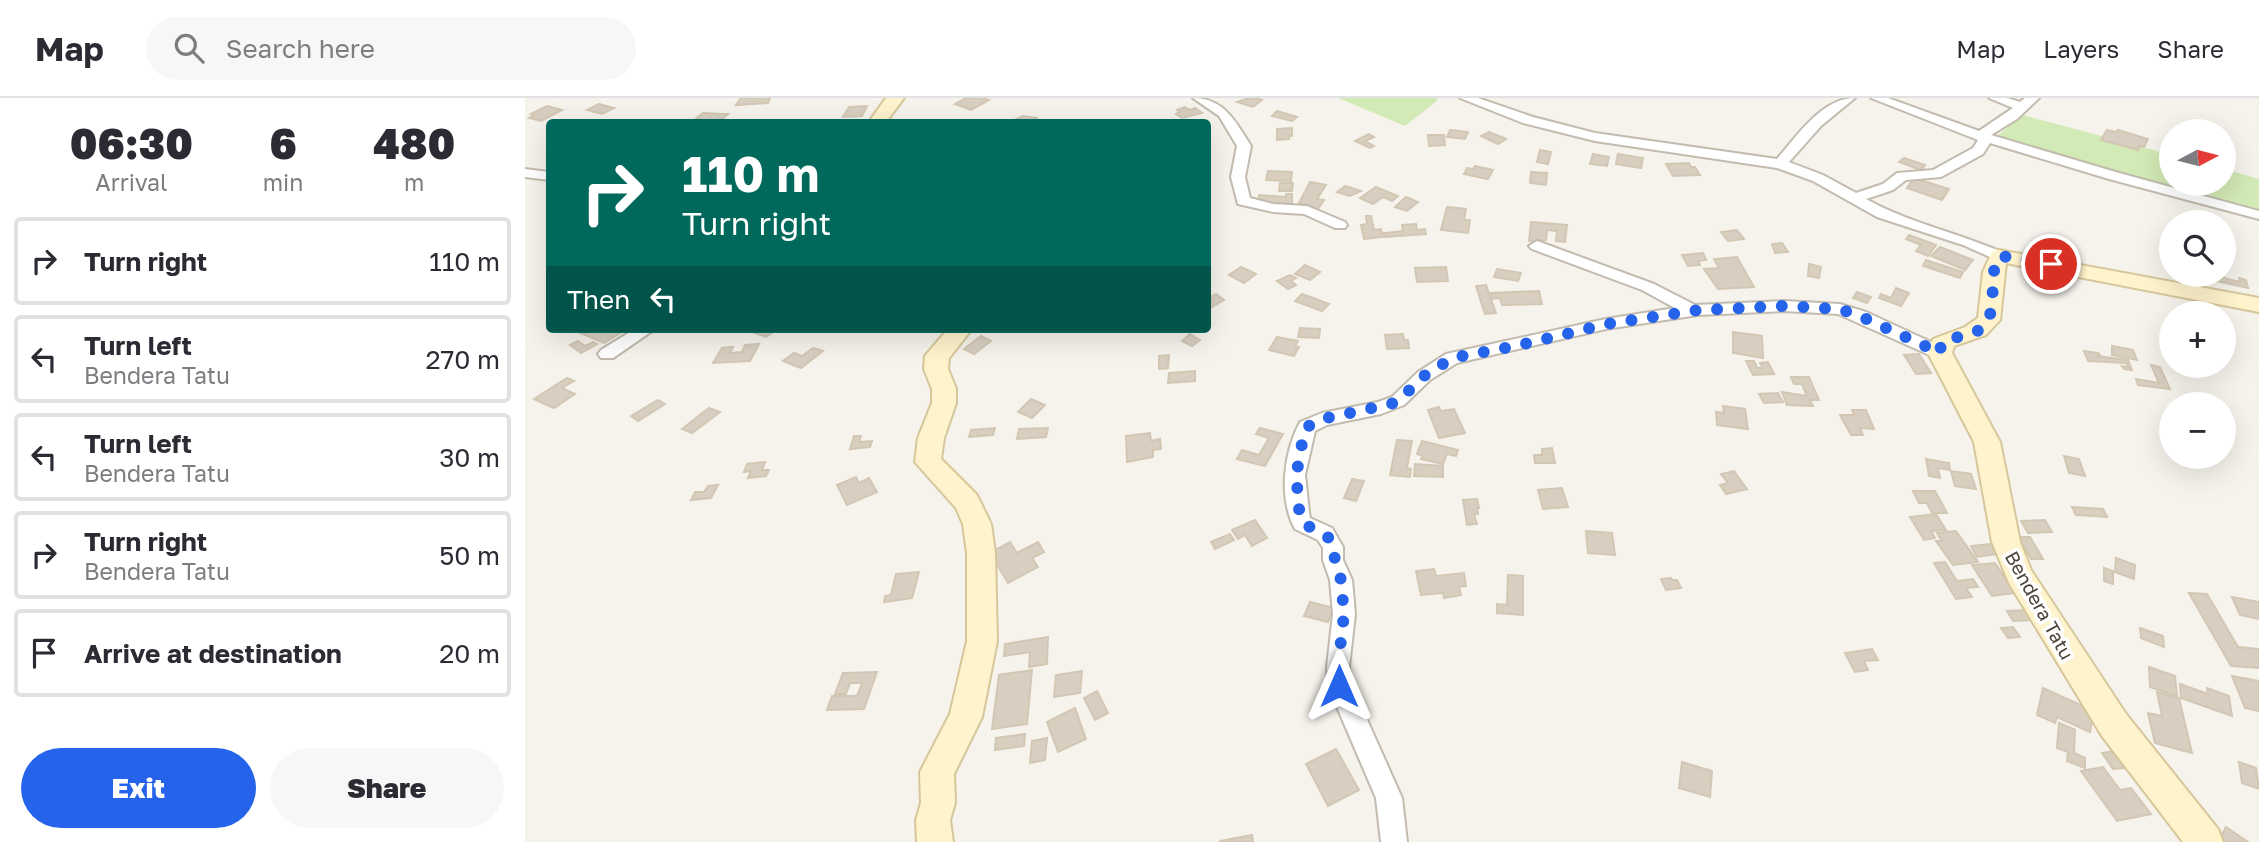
<!DOCTYPE html>
<meta charset="utf-8">
<style>
body{margin:0;font-family:"Golos Text",sans-serif;background:#f7f7f7;color:#2b2b33;height:100vh;display:flex;flex-direction:column;font-size:26px;white-space:nowrap}
*{box-sizing:border-box;margin:0}
p{font-size:23px;color:#7c7c81}
.icon{flex:none;width:38px;height:38px;fill:none;stroke:currentColor;stroke-width:2;stroke-linecap:round;stroke-linejoin:round}
.map{position:relative;flex:1;overflow:hidden}
.panel{display:flex;flex-direction:column;background:#fff;width:525px}
.panel>*{flex:none}
.banner{position:absolute;left:21px;top:21px;width:665px;height:214px;border-radius:7px;box-shadow:0 7px 28px #0002;background:#00695c;color:#fff;overflow:hidden}
.needle{width:46px;rotate:83deg}
.buttons{position:absolute;left:1634px;top:21px;display:grid;gap:14px}
.buttons a{display:grid;place-items:center;width:77px;height:77px;border-radius:50%;background:#fff;box-shadow:0 7px 28px #0002;font-size:35px}
.pin{position:absolute;display:grid;place-items:center;width:60px;height:60px;color:#fff;margin:-30px;border:4px solid #fff;border-radius:50%;box-shadow:0 2px 7px #0007}
.me{position:absolute;width:77px;margin:-38px;rotate:0deg;stroke-linejoin:round;filter:drop-shadow(0 0 5px #0008)}
.turn{display:flex;align-items:center;gap:24px;height:147px;padding:0 21px;font-size:32px}
.turn .icon{width:91px;height:91px;stroke-width:2.5}
.turn b{display:block;font-size:49px;line-height:60px}
.then{display:flex;align-items:center;height:66px;padding:0 21px;background:#0003;gap:14px;font-size:26px}
.eta{display:flex;justify-content:space-evenly;align-items:center;height:119px;text-align:center}
.eta b{font-size:42px;font-weight:800;line-height:49px}
.action{display:flex;gap:14px;margin-top:auto;padding:14px 21px}
.action a{flex:1;height:80px;border-radius:42px;background:#2563eb;color:#fff;font-size:28px;font-weight:800;line-height:80px;text-align:center}
.action a+a{background:#f7f7f7;color:#2b2b33}
ul{padding:0;list-style:none}
li{display:flex;align-items:center;gap:21px;height:88px;margin:0 14px 10px;padding:0 7px;border:4px solid #e1e1e2;border-radius:7px}
li div{flex:1}
li b{display:block;font-size:26px}
li em{font-style:normal}
header{display:flex;align-items:center;gap:42px;box-sizing:border-box;height:98px;padding:0 35px;background:#fff;border-bottom:2px solid #e1e1e2}
header strong{font-size:33px}
nav{display:flex;gap:38px;margin-inline-start:auto;font-size:24px}
.search{width:490px;height:63px;background:#f7f7f7;display:flex;align-items:center;gap:18px;box-sizing:border-box;padding:0 24px;border-radius:38px;color:#7c7c81;font-size:26px}
main{display:flex;flex:1;min-height:0}
.map>svg:first-child{display:block}
.green{fill:#d2eab5}
.building{fill:#d8cfc1;stroke:#d3c7b4;stroke-width:2}
.lines{fill:none;stroke-linecap:round;stroke-linejoin:round}
.street-casing{stroke:#c2bbae;stroke-width:4}
.secondary-casing{stroke:#d6c79b;stroke-width:4}
.street{fill:#fff;fill-rule:evenodd}
.secondary{fill:#fff3cd;fill-rule:evenodd}
.route{stroke:#2563eb;stroke-width:12;stroke-dasharray:0 21.6}
.labels{text-anchor:middle;dominant-baseline:central;stroke-width:7;stroke-linejoin:round;paint-order:stroke}
.street-label{font-size:19px;fill:#4b4439;stroke:#fff}
</style>
<header>
<strong>Map</strong>
<div class="search"><svg class="icon" aria-label="search" viewBox="0 0 24 24"><circle cx="10" cy="10" r="6"/><path d="M15 15l6 6"/></svg>Search here</div>
<nav><a>Map</a><a>Layers</a><a>Share</a></nav>
</header>
<main>
<section class="panel">
<div class="eta">
<div><b>06:30</b><p>Arrival</p></div>
<div><b>6</b><p>min</p></div>
<div><b>480</b><p>m</p></div>
</div>
<ul>
<li><svg class="icon" aria-label="right" viewBox="0 0 24 24"><path d="M7 20v-9h11M14 6l5 5-5 5"/></svg><div><b>Turn right</b></div><em>110 m</em></li>
<li><svg class="icon" aria-label="left" viewBox="0 0 24 24"><path d="M17 20v-9H6M10 6l-5 5 5 5"/></svg><div><b>Turn left</b><p>Bendera Tatu</p></div><em>270 m</em></li>
<li><svg class="icon" aria-label="left" viewBox="0 0 24 24"><path d="M17 20v-9H6M10 6l-5 5 5 5"/></svg><div><b>Turn left</b><p>Bendera Tatu</p></div><em>30 m</em></li>
<li><svg class="icon" aria-label="right" viewBox="0 0 24 24"><path d="M7 20v-9h11M14 6l5 5-5 5"/></svg><div><b>Turn right</b><p>Bendera Tatu</p></div><em>50 m</em></li>
<li><svg class="icon" aria-label="arrive" viewBox="0 0 24 24"><path d="M6 21V4h12l-3 4 3 4H6"/></svg><div><b>Arrive at destination</b></div><em>20 m</em></li>
</ul>
<div class="action"><a>Exit</a><a>Share</a></div>
</section>
<div class="map">
<svg width="1734" height="744" viewBox="0 0 1734 744">
<rect width="100%" height="100%" fill="#f6f3ec"/>
<!-- green -->
<g class="green">
<polygon points="813,0 910,0 913,2 880,28"/>
<polygon points="1498,17 1647,57 1647,86 1699,86 1699,71 1734,81 1734,113 1471,39"/>
</g>
<!-- building -->
<g class="building">
<polygon points="216,0 245,0 243,5 211,7"/>
<polygon points="441,0 457,0 464,2 446,12 430,6"/>
<polygon points="724,0 729,0 737,2 728,9 712,4"/>
<polygon points="74,6 89,10 77,16 62,12"/>
<polygon points="22,8 37,12 16,23 4,20 10,17 6,16"/>
<polygon points="342,8 337,18 318,19 324,9"/>
<polygon points="660,9 665,12 670,10 677,15 657,20 651,16 655,14 652,12"/>
<polygon points="752,13 772,19 767,23 747,18"/>
<polygon points="178,15 196,16 203,16 194,24 167,24"/>
<polygon points="498,18 512,20 511,24 485,24"/>
<polygon points="767,30 767,38 764,38 764,41 752,42 752,31"/>
<polygon points="925,32 943,34 940,41 922,39"/>
<polygon points="1582,32 1591,34 1593,32 1623,41 1619,49 1614,48 1613,52 1576,42"/>
<polygon points="964,34 981,41 973,46 956,38"/>
<polygon points="844,36 849,39 840,43 849,48 845,50 830,43"/>
<polygon points="903,37 919,37 920,47 904,48"/>
<polygon points="1015,52 1026,54 1023,66 1012,64"/>
<polygon points="1068,56 1084,59 1082,68 1065,66"/>
<polygon points="1093,56 1118,60 1116,70 1091,66"/>
<polygon points="1379,60 1400,67 1396,72 1374,64"/>
<polygon points="1164,65 1166,69 1170,69 1175,77 1148,78 1141,66"/>
<polygon points="950,68 968,72 963,81 939,76 942,70 948,71"/>
<polygon points="743,73 767,74 766,83 741,82"/>
<polygon points="1006,74 1022,75 1021,87 1005,85"/>
<polygon points="1389,80 1424,91 1417,102 1382,90"/>
<polygon points="785,84 801,87 792,101 799,102 793,111 773,107"/>
<polygon points="755,85 768,85 767,93 754,93"/>
<polygon points="820,88 836,93 825,98 812,94"/>
<polygon points="851,89 873,98 867,103 858,99 848,106 835,100"/>
<polygon points="761,96 767,96 767,105 734,106 734,97 761,99"/>
<polygon points="881,99 893,104 882,113 870,109"/>
<polygon points="922,109 941,111 939,122 945,122 943,135 916,132"/>
<polygon points="841,118 846,118 849,132 856,131 858,139 839,141 836,127 842,126"/>
<polygon points="1006,124 1042,127 1040,144 1031,143 1032,133 1022,132 1021,142 1004,143"/>
<polygon points="891,126 892,132 900,131 901,136 860,139 859,135 878,133 877,127"/>
<polygon points="1212,132 1219,141 1203,143 1196,134"/>
<polygon points="1384,137 1411,147 1403,158 1391,153 1396,147 1381,141"/>
<polygon points="1257,145 1263,154 1250,155 1247,146"/>
<polygon points="1415,149 1448,162 1440,172 1406,158"/>
<polygon points="1178,155 1181,162 1173,163 1175,167 1163,168 1157,157"/>
<polygon points="1212,159 1229,189 1193,191 1179,171 1194,170 1189,161"/>
<polygon points="1401,162 1438,174 1435,180 1398,168"/>
<polygon points="1284,166 1296,169 1294,180 1283,178"/>
<polygon points="780,167 795,174 785,182 770,176"/>
<polygon points="716,169 731,176 719,185 704,177"/>
<polygon points="921,169 923,183 892,184 890,170"/>
<polygon points="972,171 996,175 993,183 969,179"/>
<polygon points="765,177 771,180 766,183 771,187 763,191 752,183"/>
<polygon points="1690,177 1698,177 1699,180 1715,184 1714,180 1721,182 1723,190 1691,183"/>
<polygon points="961,187 971,215 960,216 951,188"/>
<polygon points="1371,190 1384,195 1376,208 1354,200 1356,196 1366,200"/>
<polygon points="1014,193 1017,206 977,207 975,200 967,201 966,195"/>
<polygon points="1332,194 1346,199 1342,205 1328,200"/>
<polygon points="691,196 699,202 684,211 682,201"/>
<polygon points="777,196 804,206 797,213 770,203"/>
<polygon points="775,230 795,231 794,240 773,239"/>
<polygon points="58,231 86,233 102,231 79,245 53,234"/>
<polygon points="231,231 253,231 241,239 227,234"/>
<polygon points="1208,234 1237,238 1238,260 1208,255"/>
<polygon points="665,236 675,242 667,248 657,243"/>
<polygon points="878,236 879,242 883,242 884,250 862,251 860,237"/>
<polygon points="456,238 466,243 449,256 439,251"/>
<polygon points="752,239 773,243 770,248 774,249 769,258 744,252"/>
<polygon points="53,243 60,248 68,244 72,246 56,255 45,247"/>
<polygon points="234,246 225,263 188,265 197,250 208,249 205,255 217,254 220,247"/>
<polygon points="1587,248 1608,252 1612,262 1587,257"/>
<polygon points="288,250 298,253 276,270 258,263 269,255 277,258"/>
<polygon points="1559,253 1573,255 1575,257 1571,258 1603,262 1607,272 1599,271 1597,268 1603,269 1601,265 1563,263"/>
<polygon points="1394,256 1406,275 1391,276 1379,257"/>
<polygon points="644,257 643,270 634,271 634,258"/>
<polygon points="1221,263 1229,263 1232,270 1238,270 1235,265 1243,264 1249,276 1228,277"/>
<polygon points="1626,267 1635,269 1645,291 1613,287 1611,281 1634,285"/>
<polygon points="670,273 670,283 643,285 644,275"/>
<polygon points="1266,279 1284,279 1294,302 1285,302 1288,308 1262,307 1257,294 1282,298 1277,286 1269,286"/>
<polygon points="42,280 49,283 37,290 50,296 29,310 9,301"/>
<polygon points="1253,295 1258,304 1239,305 1234,296"/>
<polygon points="506,301 520,307 507,320 493,314"/>
<polygon points="133,302 140,306 113,323 106,318"/>
<polygon points="1198,308 1220,311 1223,331 1192,327 1191,314 1199,315"/>
<polygon points="914,309 916,313 929,311 940,335 914,340 903,312"/>
<polygon points="184,310 195,314 167,335 157,331"/>
<polygon points="1327,312 1341,312 1349,331 1335,330 1338,337 1326,337 1315,317 1329,317"/>
<polygon points="470,330 468,337 444,339 446,332"/>
<polygon points="523,330 521,339 492,341 494,331"/>
<polygon points="735,330 758,336 740,368 712,361 717,352 734,357 744,340 731,336"/>
<polygon points="625,335 626,343 635,341 636,351 628,352 628,359 602,364 601,338"/>
<polygon points="329,338 336,338 334,344 347,343 345,349 325,351"/>
<polygon points="872,342 887,343 882,370 886,371 885,379 865,377"/>
<polygon points="897,343 933,352 931,358 922,356 918,366 896,361 898,358 892,356"/>
<polygon points="1027,350 1030,365 1010,365 1009,357 1017,357 1017,351"/>
<polygon points="1539,358 1554,361 1560,378 1544,375"/>
<polygon points="1401,361 1424,365 1425,372 1413,370 1415,380 1404,378"/>
<polygon points="240,364 237,372 244,372 241,378 223,380 226,373 219,374 222,366"/>
<polygon points="890,366 918,368 918,379 889,378"/>
<polygon points="1209,373 1222,391 1201,396 1195,387 1203,385 1196,376"/>
<polygon points="1426,373 1446,376 1451,391 1430,388"/>
<polygon points="331,379 334,385 344,380 352,394 322,407 312,387"/>
<polygon points="827,381 839,383 831,403 819,400"/>
<polygon points="193,387 186,400 166,402 170,394 179,394 183,388"/>
<polygon points="1037,390 1043,409 1018,411 1013,392"/>
<polygon points="1388,393 1410,393 1422,415 1407,415 1402,405 1394,405"/>
<polygon points="952,401 954,410 952,410 953,416 949,416 952,426 942,427 938,402"/>
<polygon points="1547,409 1578,411 1582,419 1551,417"/>
<polygon points="1411,416 1421,432 1406,433 1410,440 1399,442 1385,419"/>
<polygon points="730,422 742,440 727,448 720,437 713,441 707,432"/>
<polygon points="1520,422 1527,434 1503,435 1496,423"/>
<polygon points="1061,433 1087,435 1090,457 1063,455"/>
<polygon points="1431,433 1453,464 1428,467 1411,443 1417,443 1412,435"/>
<polygon points="705,436 709,442 690,451 686,444"/>
<polygon points="1493,439 1505,439 1518,461 1506,461"/>
<polygon points="485,444 492,455 513,444 519,454 507,460 513,469 483,485 465,455"/>
<polygon points="1465,446 1472,456 1452,459 1446,448"/>
<polygon points="1591,460 1610,467 1609,481 1590,474"/>
<polygon points="1420,464 1432,483 1448,481 1453,489 1441,490 1447,499 1431,501 1409,465"/>
<polygon points="1470,465 1490,495 1467,498 1447,467"/>
<polygon points="1579,470 1588,473 1588,486 1579,483"/>
<polygon points="909,471 911,478 939,475 941,488 934,489 936,497 919,500 918,495 896,497 891,473"/>
<polygon points="394,474 387,500 359,504 360,498 366,497 371,476"/>
<polygon points="983,477 998,478 998,517 972,515 972,506 982,507"/>
<polygon points="1146,480 1147,482 1152,482 1156,490 1141,492 1136,481"/>
<polygon points="1664,495 1682,496 1713,549 1734,551 1734,570 1706,568"/>
<polygon points="1707,499 1734,504 1734,521 1715,517"/>
<polygon points="785,504 809,510 803,524 779,518"/>
<polygon points="1502,512 1508,522 1488,523 1482,513"/>
<polygon points="1488,529 1495,539 1483,540 1476,530"/>
<polygon points="1615,530 1638,538 1639,549 1616,540"/>
<polygon points="523,539 522,566 504,569 505,554 479,558 480,546"/>
<polygon points="1347,551 1353,562 1339,563 1343,572 1330,574 1320,555"/>
<polygon points="1624,569 1650,578 1652,598 1625,589"/>
<polygon points="507,572 502,626 467,631 474,577"/>
<polygon points="557,573 555,595 529,599 531,577"/>
<polygon points="352,574 339,611 302,612 307,598 332,598 337,585 325,585 321,596 310,596 318,575"/>
<polygon points="1707,578 1734,583 1734,613 1720,610"/>
<polygon points="1655,586 1683,596 1682,590 1704,598 1707,618 1656,600"/>
<polygon points="1518,590 1569,613 1565,634 1532,619 1530,625 1512,617"/>
<polygon points="572,593 583,615 570,622 559,600"/>
<polygon points="1632,594 1654,600 1667,655 1630,645 1623,615 1637,618"/>
<polygon points="550,610 561,641 533,654 522,624"/>
<polygon points="1534,625 1550,632 1549,655 1560,660 1560,670 1542,663 1543,654 1532,650"/>
<polygon points="500,636 499,648 470,652 471,640"/>
<polygon points="522,640 520,662 505,665 507,643"/>
<polygon points="811,651 834,692 803,708 781,666"/>
<polygon points="1590,653 1601,670 1588,671 1577,655"/>
<polygon points="1157,664 1187,673 1185,699 1154,690"/>
<polygon points="1714,664 1731,670 1734,691 1717,685"/>
<polygon points="1578,669 1595,692 1606,690 1626,716 1592,723 1556,673"/>
<polygon points="1701,729 1723,744 1693,744"/>
<polygon points="727,737 728,744 695,744 695,743"/>
</g>
<g class="lines">
<defs>
<g id="street">
<path d="M668,0C699,0 711,24 726,48L720,79L725,100L748,106L782,108L820,124L822,127L820,130H810L779,116L748,114L713,106L706,79L712,48L694,18Z"/>
<path d="M935,0H953L1008,19L1070,35L1252,61C1272,38 1297,0 1330,0L1296,28L1264,64L1298,77L1331,95L1358,86L1372,75L1408,72L1448,50L1453,42L1346,0H1363L1454,33L1488,10L1464,0H1482L1495,4L1500,0H1514L1492,21L1466,37L1594,75L1734,113V121L1584,81L1465,45L1458,56L1416,79L1381,82L1368,92L1341,101C1384,125 1434,135 1479,155L1482,158L1479,161L1474,163L1438,147L1352,119L1288,83L1252,70L1070,43L998,25Z"/>
<polygon points="0,71 24,74 24,82 0,79"/>
<path d="M1012,143L1129,186L1170,207L1259,203L1315,206L1341,214L1421,251L1424,255L1415,261L1409,259L1313,216L1259,213L1173,217L1081,231L932,265L905,282L879,307L856,316L802,327L790,333L780,377L784,414L785,420L807,430L818,449V462L827,482L830,516L824,569L827,588L877,700L882,744H856L851,700L803,588L802,569L808,516L805,482L798,462V450L793,442L770,431C753,400 759,354 775,324L797,315L853,304L867,299L893,274L921,256L1081,221L1150,210L1117,192L1007,151L1004,148Z"/>
<polygon points="110,231 130,231 88,260 76,260 73,256 76,252"/>
</g>
<g id="secondary">
<polygon points="361,0 379,0 361,24 344,24"/>
<polygon points="1474,152 1734,200 1734,214 1481,165 1475,222 1461,237 1429,248 1427,255 1475,344 1495,444 1506,472 1601,616 1693,731 1698,744 1658,744 1577,638 1484,485 1467,444 1449,344 1403,255 1408,241 1440,229 1453,220 1458,174 1467,154"/>
<polygon points="423,231 447,231 424,260 423,271 431,291 431,305 419,340 416,361 452,397 466,426 470,455 472,543 457,619 429,676 430,705 425,722 428,744 392,744 391,722 396,705 395,674 425,616 442,543 442,455 438,426 431,410 390,364 393,340 407,305 407,291 399,271 400,258"/>
</g>
</defs>
<!-- street casing -->
<use href="#street" class="street-casing"/>
<!-- secondary casing -->
<use href="#secondary" class="secondary-casing"/>
<!-- street -->
<use href="#street" class="street"/>
<!-- secondary -->
<use href="#secondary" class="secondary"/>
</g>
<g class="lines">
<!-- route -->
<path class="route" d="M814,588L813,569L819,516L816,482L804,440L778,425L772,404L773,360L782,329L797,321L866,306L873,303L899,278L927,260L991,248L1082,226L1174,212L1259,208L1315,211L1335,218L1415,255L1416,246C1428,237 1446,240 1458,229C1475,212 1461,176 1475,158L1526,166"/>
</g>
<g class="labels">
<!-- street labels -->
<g class="street-label">
<text transform="translate(1515 507) rotate(61)">Bendera Tatu</text>
</g>
</g>
</svg>
<div class="buttons">
<a><svg class="needle" viewBox="-14 -14 28 28"><path d="M0-13l5 13h-10z" fill="#e53935"/><path d="M0 13l5-13h-10z" fill="#7c7c81"/></svg></a>
<a><svg class="icon" aria-label="search" viewBox="0 0 24 24"><circle cx="10" cy="10" r="6"/><path d="M15 15l6 6"/></svg></a>
<a>+</a>
<a>−</a>
</div>
<div class="pin" style="left:1526px;top:166px;background:#d93025"><svg class="icon" aria-label="arrive" viewBox="0 0 24 24"><path d="M6 21V4h12l-3 4 3 4H6"/></svg></div>
<svg class="me" style="left:814px;top:588px" viewBox="-20 -20 40 40"><path d="M0-17L14 15 0 8-14 15z" fill="#2563eb" stroke="#fff" stroke-width="4"/></svg>
<div class="banner">
<div class="turn"><svg class="icon" aria-label="right" viewBox="0 0 24 24"><path d="M7 20v-9h11M14 6l5 5-5 5"/></svg><div><b>110 m</b>Turn right</div></div>
<div class="then">Then<svg class="icon" aria-label="left" viewBox="0 0 24 24"><path d="M17 20v-9H6M10 6l-5 5 5 5"/></svg></div>
</div>
</div>
</main>
